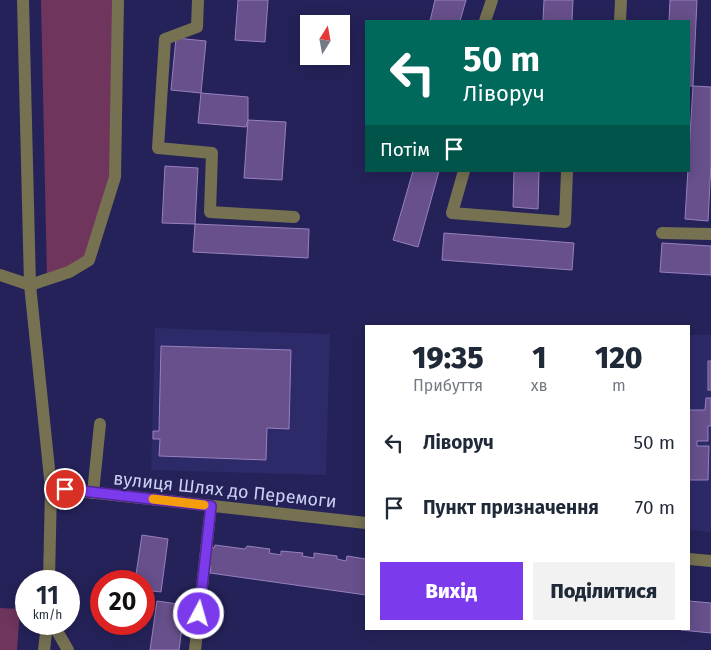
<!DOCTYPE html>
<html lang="uk">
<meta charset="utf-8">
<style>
body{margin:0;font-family:"Fira Sans",sans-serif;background:#f2f2f3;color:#1f2937;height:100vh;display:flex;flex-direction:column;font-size:19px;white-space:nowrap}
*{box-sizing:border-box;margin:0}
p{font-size:16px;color:#747a83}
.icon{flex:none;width:28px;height:28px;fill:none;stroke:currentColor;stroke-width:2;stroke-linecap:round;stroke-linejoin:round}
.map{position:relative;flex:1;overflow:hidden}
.panel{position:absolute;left:365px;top:325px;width:325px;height:305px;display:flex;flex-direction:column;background:#fff;border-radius:0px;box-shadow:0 2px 12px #0003}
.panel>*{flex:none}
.hud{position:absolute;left:365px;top:20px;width:325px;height:152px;border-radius:0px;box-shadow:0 2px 12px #0003;background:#00695c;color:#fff;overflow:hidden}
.needle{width:32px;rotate:11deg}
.fabs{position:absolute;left:300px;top:15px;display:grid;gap:10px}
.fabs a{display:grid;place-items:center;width:50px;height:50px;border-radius:0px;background:#fff;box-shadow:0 2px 12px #0003;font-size:25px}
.speed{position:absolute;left:15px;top:570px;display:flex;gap:10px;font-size:25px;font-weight:700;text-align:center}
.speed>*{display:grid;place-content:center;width:65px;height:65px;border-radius:50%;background:#fff;box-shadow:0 2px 12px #0003;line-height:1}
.speed small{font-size:12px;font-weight:400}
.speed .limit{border:8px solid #d22;background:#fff;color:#111}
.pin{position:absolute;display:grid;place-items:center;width:42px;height:42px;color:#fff;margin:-21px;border:2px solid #fff;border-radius:50%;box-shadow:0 1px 5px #0007}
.me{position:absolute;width:55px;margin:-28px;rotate:6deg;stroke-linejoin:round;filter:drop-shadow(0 0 4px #0008)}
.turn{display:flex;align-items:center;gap:18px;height:105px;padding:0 15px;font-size:22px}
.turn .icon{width:65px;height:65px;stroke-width:2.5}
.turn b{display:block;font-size:35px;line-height:42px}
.then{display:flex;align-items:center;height:48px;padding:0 15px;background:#0003;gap:10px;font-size:19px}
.eta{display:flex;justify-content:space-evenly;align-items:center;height:85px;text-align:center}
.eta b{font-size:30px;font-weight:800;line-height:35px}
.action{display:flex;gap:10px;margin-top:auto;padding:10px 15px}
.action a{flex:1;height:58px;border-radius:0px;background:#7c3aed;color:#fff;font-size:20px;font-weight:800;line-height:58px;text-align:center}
.action a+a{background:#f2f2f3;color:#1f2937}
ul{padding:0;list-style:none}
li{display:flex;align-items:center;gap:15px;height:65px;padding:0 15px}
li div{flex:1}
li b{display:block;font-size:19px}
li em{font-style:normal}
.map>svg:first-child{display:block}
.built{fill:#2d2a69}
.green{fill:#6f355c}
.building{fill:#67508b;stroke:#9780bf}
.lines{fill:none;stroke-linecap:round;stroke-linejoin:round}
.minor{stroke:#757151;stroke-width:12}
.route-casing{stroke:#51269a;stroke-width:12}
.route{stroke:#7c3aed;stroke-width:9}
.slow{stroke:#f59e0b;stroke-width:9}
.labels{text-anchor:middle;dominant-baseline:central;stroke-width:4;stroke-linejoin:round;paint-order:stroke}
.street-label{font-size:18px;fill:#cdd0f3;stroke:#252259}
</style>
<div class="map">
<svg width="711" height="650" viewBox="0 0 711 650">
<rect width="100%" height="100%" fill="#252259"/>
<!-- built -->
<g class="built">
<polygon points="155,328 330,334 326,475 151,470"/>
<polygon points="689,335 711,335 711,532 689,530"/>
</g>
<!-- green -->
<g class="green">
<polygon points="41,0 118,0 115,177 89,260 47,280"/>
<polygon points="0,608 20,609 17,650 0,650"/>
</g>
<!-- building -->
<g class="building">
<polygon points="238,0 268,0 265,42 235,40"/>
<polygon points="435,0 466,0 460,21 430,21"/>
<polygon points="544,0 573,0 572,21 543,21"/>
<polygon points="670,0 697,0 693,86 689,86 689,21 669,21"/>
<polygon points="176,38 206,41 201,93 171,90"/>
<polygon points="693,86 711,87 711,163 708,221 685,219"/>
<polygon points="201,93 248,97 248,120 246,127 198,123"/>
<polygon points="248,120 286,122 282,180 244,178"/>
<polygon points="165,166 198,168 195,224 162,223"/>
<polygon points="413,171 439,171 418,247 393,240"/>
<polygon points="514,171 539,171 538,209 513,207"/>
<polygon points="195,224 309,229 308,258 193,252"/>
<polygon points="444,233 574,243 572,270 442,260"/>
<polygon points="662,243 711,246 711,275 660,272"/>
<polygon points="161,346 291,350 289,429 267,428 266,460 159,456 160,439 153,439 153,431 159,431"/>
<rect x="708" y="361" width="3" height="29"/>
<polygon points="706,398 711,398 711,426 708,426 708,441 697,441 697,446 709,446 708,480 689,480 689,410 705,410"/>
<polygon points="142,535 168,539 161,592 144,590 144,581 135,581"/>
<polygon points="215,545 245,549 247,546 270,549 269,553 281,555 281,551 303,553 302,556 314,558 314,553 337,556 337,559 346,561 347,556 366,559 366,595 210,573 211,567 206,566 209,547 214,548"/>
<polygon points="157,601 185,605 179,650 150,650"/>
<polygon points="689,601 711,603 711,633 681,630 689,629"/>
</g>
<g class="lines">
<!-- minor -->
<g class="minor">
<polyline points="23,0 30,285 51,488 49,581"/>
<polyline points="198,0 197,27 165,39 158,148 212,153 210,212 294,217"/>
<polyline points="485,21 492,0"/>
<polyline points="620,21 621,0"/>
<polyline points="464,171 452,213 565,222 567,171"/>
<polyline points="662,233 711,234"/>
<polyline points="0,275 30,285 69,272 89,260 115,177 118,0"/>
<polyline points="51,488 366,523"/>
<polyline points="93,493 100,424"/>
<polyline points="689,559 711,561"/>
<polyline points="53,624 68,650"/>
<polyline points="44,650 47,624"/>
<polyline points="195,650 211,506"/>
</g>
</g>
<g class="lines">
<defs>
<polyline id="route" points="65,489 211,506 199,614"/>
</defs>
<!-- route casing -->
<use href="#route" class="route-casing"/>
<!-- route -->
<use href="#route" class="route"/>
<!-- slow -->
<polyline class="slow" points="153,499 204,505"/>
</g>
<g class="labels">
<!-- street labels -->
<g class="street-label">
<text transform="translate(225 490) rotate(6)">вулиця Шлях до Перемоги</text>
</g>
</g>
</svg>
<div class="fabs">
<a><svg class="needle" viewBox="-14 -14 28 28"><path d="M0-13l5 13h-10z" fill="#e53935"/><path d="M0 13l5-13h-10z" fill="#747a83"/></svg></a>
</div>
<div class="speed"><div>11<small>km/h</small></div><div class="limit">20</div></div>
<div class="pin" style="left:65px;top:489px;background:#d93025"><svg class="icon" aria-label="arrive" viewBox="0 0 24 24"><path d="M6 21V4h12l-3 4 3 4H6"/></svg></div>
<svg class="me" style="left:199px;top:614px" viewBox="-20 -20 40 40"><circle r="17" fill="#7c3aed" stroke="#fff" stroke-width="3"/><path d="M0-11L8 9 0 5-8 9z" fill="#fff"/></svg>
<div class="hud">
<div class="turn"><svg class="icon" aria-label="left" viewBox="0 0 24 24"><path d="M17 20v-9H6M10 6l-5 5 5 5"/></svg><div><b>50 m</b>Ліворуч</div></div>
<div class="then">Потім<svg class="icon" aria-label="arrive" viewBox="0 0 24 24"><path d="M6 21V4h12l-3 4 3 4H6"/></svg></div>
</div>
<section class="panel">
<div class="eta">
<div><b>19:35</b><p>Прибуття</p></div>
<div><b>1</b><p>хв</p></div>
<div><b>120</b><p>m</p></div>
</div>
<ul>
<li><svg class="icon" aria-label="left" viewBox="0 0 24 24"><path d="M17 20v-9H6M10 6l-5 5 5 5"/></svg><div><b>Ліворуч</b></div><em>50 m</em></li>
<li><svg class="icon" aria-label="arrive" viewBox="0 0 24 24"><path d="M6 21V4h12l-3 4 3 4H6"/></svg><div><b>Пункт призначення</b></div><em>70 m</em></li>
</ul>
<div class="action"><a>Вихід</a><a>Поділитися</a></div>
</section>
</div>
